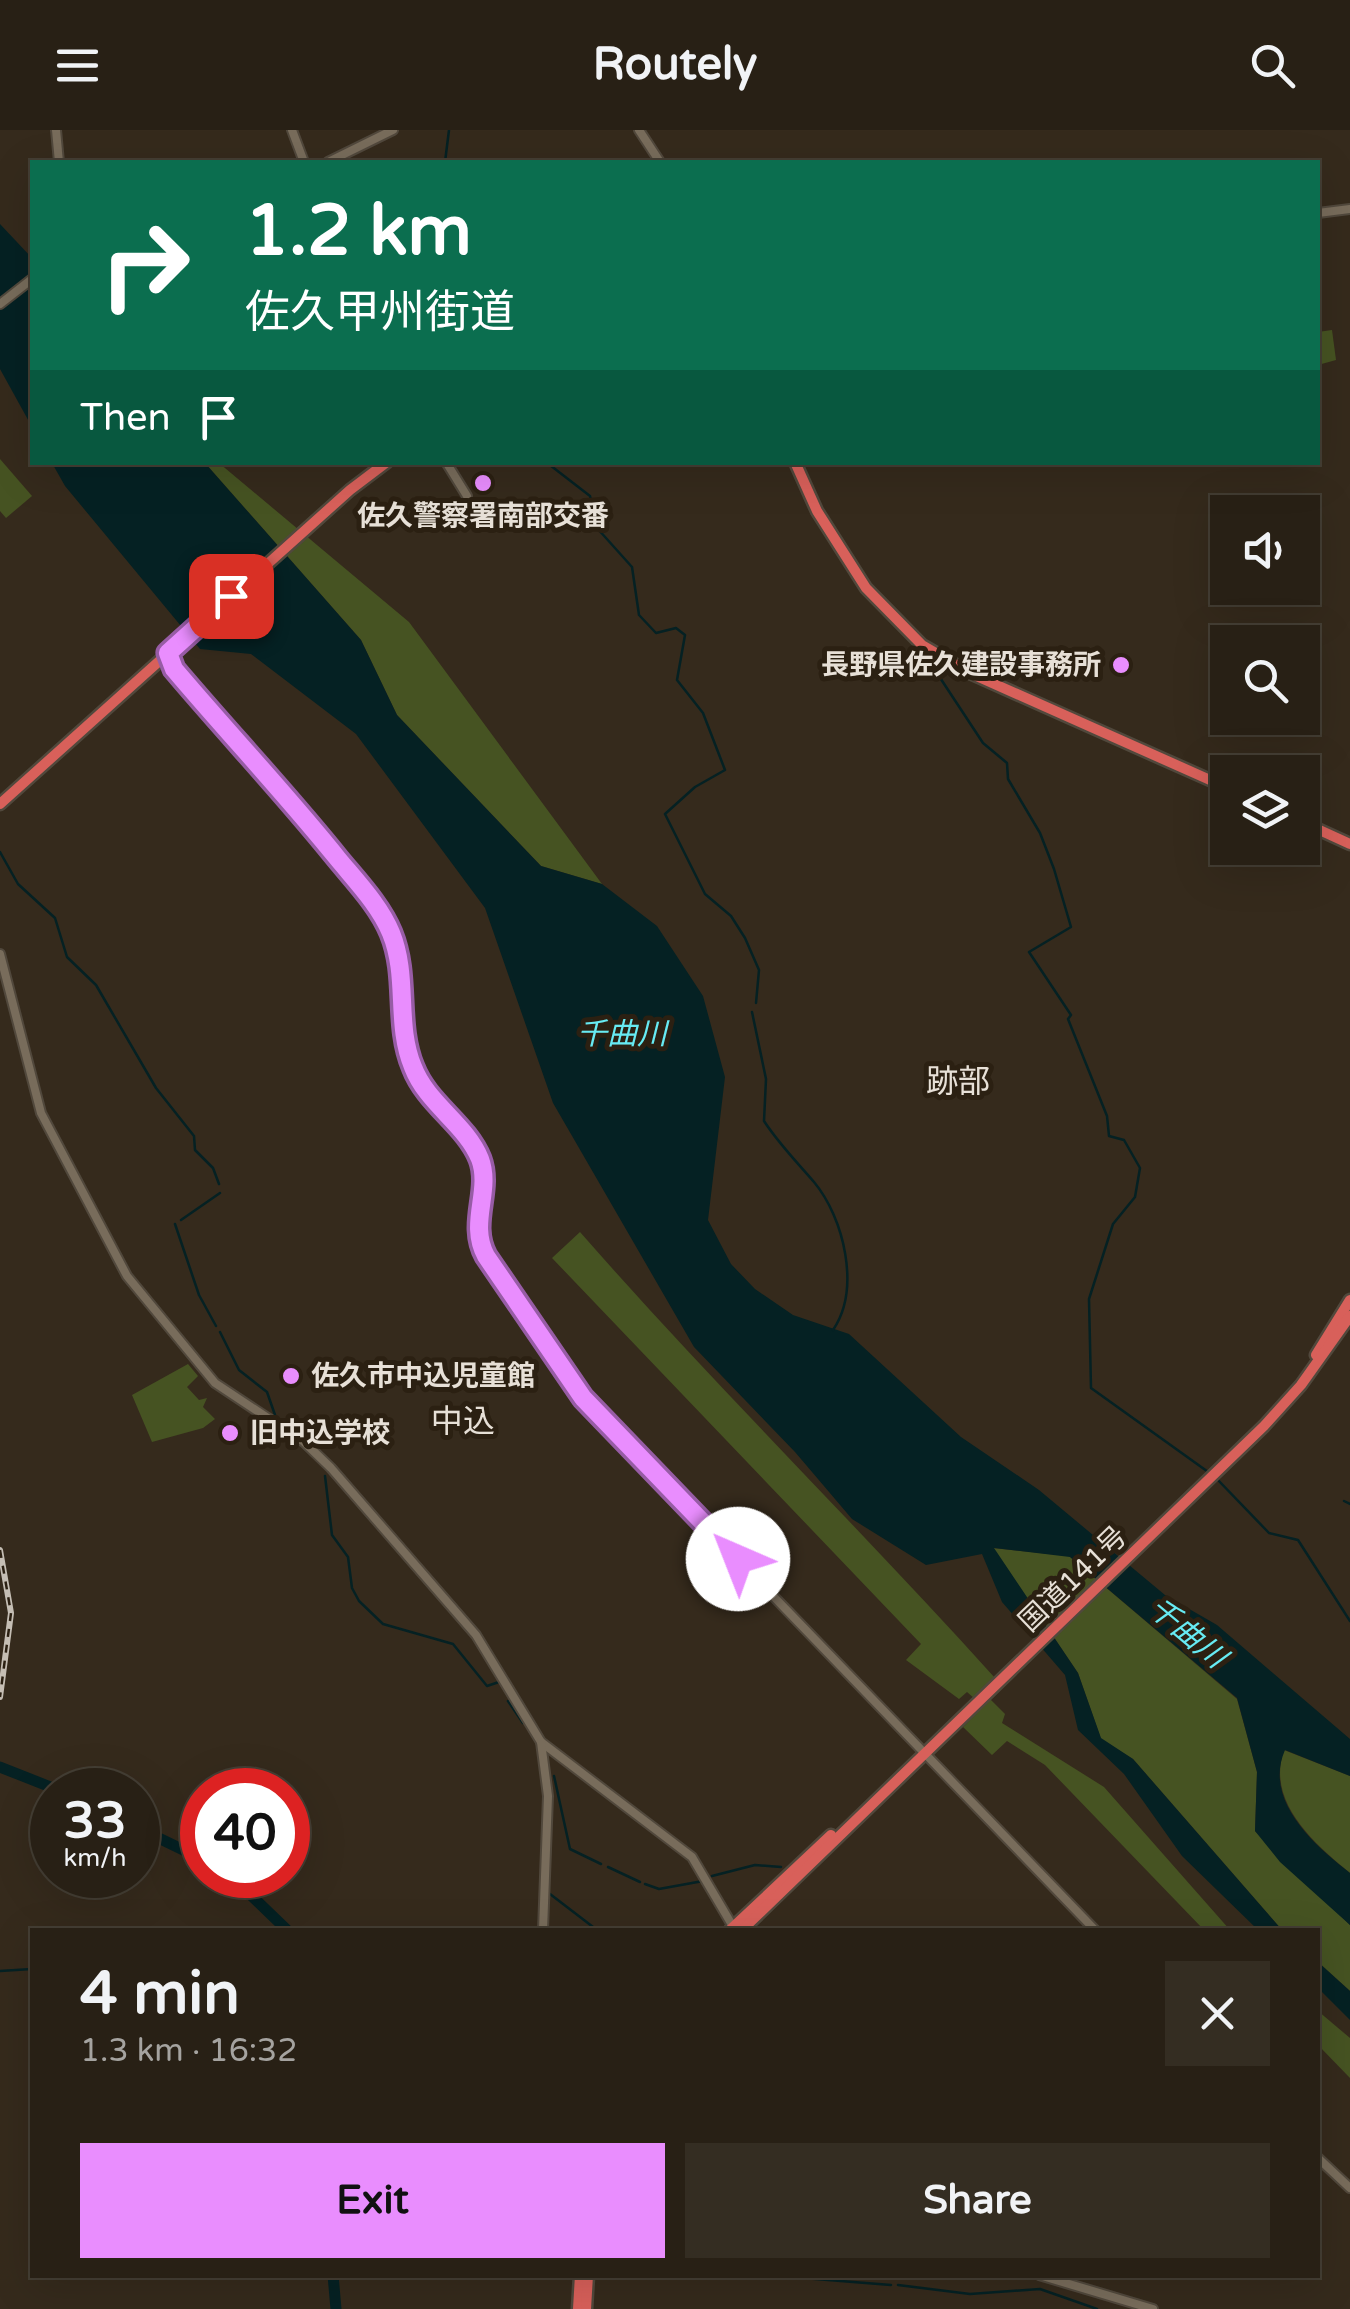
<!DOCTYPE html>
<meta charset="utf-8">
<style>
body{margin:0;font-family:"Varela Round","Noto Sans JP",sans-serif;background:#342d22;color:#f1f3f6;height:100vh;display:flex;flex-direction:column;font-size:38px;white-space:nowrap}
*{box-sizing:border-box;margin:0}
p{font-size:32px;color:#a5a3a0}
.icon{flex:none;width:55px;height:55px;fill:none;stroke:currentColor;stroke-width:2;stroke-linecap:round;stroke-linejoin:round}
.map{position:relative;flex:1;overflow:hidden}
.side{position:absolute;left:30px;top:1798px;width:1290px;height:350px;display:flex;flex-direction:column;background:#282015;border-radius:0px;box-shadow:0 10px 40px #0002,0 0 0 2px #443e34}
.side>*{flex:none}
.top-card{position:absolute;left:30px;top:30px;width:1290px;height:305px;border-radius:0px;box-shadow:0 10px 40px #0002,0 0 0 2px #443e34;background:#0b6e4f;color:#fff;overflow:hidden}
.fabs{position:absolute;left:1210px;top:365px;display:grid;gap:20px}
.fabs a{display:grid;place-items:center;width:110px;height:110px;border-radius:0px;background:#282015;box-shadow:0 10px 40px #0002,0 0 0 2px #443e34;font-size:50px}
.speed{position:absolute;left:30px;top:1638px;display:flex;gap:20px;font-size:50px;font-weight:700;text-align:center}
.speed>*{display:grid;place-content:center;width:130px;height:130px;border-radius:50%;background:#282015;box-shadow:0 10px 40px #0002,0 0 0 2px #443e34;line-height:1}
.speed small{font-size:25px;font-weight:400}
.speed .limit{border:15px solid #d22;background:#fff;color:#111}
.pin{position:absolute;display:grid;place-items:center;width:85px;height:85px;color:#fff;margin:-42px;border-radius:20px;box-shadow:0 5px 15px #0006}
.me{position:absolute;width:110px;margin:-55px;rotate:316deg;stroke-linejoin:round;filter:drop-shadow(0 0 8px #0008)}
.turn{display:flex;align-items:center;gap:35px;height:210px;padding:0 50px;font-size:45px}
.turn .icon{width:130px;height:130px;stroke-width:2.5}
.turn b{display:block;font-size:70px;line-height:85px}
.then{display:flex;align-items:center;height:95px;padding:0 50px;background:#0003;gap:20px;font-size:38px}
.round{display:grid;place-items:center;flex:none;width:105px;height:105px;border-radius:0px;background:#342d22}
.headline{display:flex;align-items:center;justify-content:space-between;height:170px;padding:0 50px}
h1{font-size:60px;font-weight:800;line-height:75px}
.action{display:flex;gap:20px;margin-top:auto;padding:20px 50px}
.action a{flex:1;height:115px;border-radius:0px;background:#e98dfe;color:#111;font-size:40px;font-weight:800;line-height:115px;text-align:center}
.action a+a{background:#342d22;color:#f1f3f6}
header{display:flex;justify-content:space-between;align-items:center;height:130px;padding:0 50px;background:#282015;font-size:45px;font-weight:800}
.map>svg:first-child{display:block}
.green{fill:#465322}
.water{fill:#052123}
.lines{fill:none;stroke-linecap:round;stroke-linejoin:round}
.stream{stroke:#052123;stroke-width:2.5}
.river{stroke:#052123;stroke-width:11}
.secondary-casing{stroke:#51483c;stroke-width:12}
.highway-casing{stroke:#51483c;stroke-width:15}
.secondary{stroke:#786c5b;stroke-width:8}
.highway{stroke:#d8605a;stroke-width:10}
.rail-casing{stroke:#c5beb4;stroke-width:6}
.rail{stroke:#2b2012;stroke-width:2.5;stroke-dasharray:8;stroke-linecap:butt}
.route-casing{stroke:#975ca5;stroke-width:25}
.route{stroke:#e98dfe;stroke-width:18}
.poi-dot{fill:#e98dfe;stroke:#2b2012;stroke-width:4}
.labels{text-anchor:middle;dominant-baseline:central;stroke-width:10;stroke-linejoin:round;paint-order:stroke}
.poi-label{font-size:28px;font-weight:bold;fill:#e7e0d7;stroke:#2b2012;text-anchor:start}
.street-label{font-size:28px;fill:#e7e0d7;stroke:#2b2012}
.water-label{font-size:30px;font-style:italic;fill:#67ebf3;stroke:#2b2012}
.quarter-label{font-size:32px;fill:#e7e0d7;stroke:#2b2012}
</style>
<header><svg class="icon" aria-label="menu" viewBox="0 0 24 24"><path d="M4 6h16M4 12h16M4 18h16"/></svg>Routely<svg class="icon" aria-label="search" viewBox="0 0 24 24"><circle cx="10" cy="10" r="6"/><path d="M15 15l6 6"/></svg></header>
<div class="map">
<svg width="1350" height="2179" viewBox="0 0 1350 2179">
<rect width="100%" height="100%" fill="#352a1c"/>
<!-- green -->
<g class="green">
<polygon points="1332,200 1336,230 1318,235 1318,202"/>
<polygon points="0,329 32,366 6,388 0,381"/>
<polygon points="205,333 219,333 409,492 602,754 541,736 397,585 361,510"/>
<path d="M580,1102C714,1255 859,1397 995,1548L982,1561L1005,1584L1002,1593L1104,1657L1230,1800H1204L1045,1635L1007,1611L992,1625L963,1597L983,1576L967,1562L959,1569L906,1530L921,1514L552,1128Z"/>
<polygon points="188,1234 198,1246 187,1257 199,1270 207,1268 203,1277 215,1289 203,1298 152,1312 132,1265"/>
<polygon points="993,1418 1069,1426 1237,1569 1257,1642 1255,1701 1350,1795 1350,1861 1318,1832 1318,1800 1282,1800 1133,1629 1101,1609 1078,1543"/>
<path d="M1284,1620L1350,1646V1743C1313,1713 1266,1671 1284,1620Z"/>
<polygon points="1318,1881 1350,1908 1350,1948 1318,1915"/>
</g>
<!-- water -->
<g class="water">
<polygon points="0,94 32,128 32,297 0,239"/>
<path d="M52,333H205L361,510L397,585L541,736L602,754L657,796L703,866L725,947L708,1090L731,1134L755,1159L793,1185L849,1204L961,1307L1039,1360L1165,1465L1217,1495L1350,1609V1646L1285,1620C1263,1670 1314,1715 1350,1743V1795L1280,1732L1255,1701L1257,1642L1237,1568L1070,1427L994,1418L1078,1543L1101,1608L1133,1629L1282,1800H1258L1182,1726L1124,1644L1078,1600L1065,1545L1002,1472L982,1424L926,1435L852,1389L795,1322L694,1217L553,973L485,778L356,604L251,524L200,519L65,356Z"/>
<polygon points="1318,1832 1350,1861 1350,1890 1318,1858"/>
</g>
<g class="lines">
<!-- stream -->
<g class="stream">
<polyline points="445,32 449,0"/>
<polyline points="546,332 590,366 597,398 632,437 639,485 656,503 676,498 685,505 677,550 703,583 725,640 695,657 665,684 705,764 731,786 745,808 759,840 756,873"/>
<polyline points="929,531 983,613 1007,633 1008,649 1040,703 1054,739 1071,797 1029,822 1071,885 1068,889 1107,986 1109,1006 1124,1010 1140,1038 1135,1067 1113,1094 1089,1169 1091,1258 1211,1344"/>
<polyline points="0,722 18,754 55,788 67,827 96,855 156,958 194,1006 195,1020 213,1038 219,1054"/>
<path d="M752,882L766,949L764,991C779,1014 796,1031 814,1052C844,1088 861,1159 833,1200"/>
<polyline points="181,1090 220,1063"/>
<polyline points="175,1094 199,1165 216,1196"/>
<polyline points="220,1202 239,1240 267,1262 275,1285"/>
<polyline points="296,1299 306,1306"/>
<polyline points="325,1346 332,1405 348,1427 352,1458 359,1471 383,1494 453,1514 487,1556 499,1552"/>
<polyline points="1217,1349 1269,1403 1298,1410 1350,1491"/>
<polyline points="1344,1371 1350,1374"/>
<polyline points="508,1571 523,1593"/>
<polyline points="554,1646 570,1719 601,1734"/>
<polyline points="608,1737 640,1752"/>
<polyline points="712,1746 755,1735 781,1737"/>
<polyline points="645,1754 659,1759 703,1751"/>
<polyline points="550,1764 597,1800"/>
<polyline points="0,1841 32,1839"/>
<polyline points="765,2145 891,2155"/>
<polyline points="898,2155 970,2164 1040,2159 1097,2179"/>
</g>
<!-- river -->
<g class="river">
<polyline points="0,1637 58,1660"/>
<polyline points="138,1698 202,1729"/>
<polyline points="230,1745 287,1800"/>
<polyline points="333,2145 336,2179"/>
</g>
<defs>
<g id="secondary">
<polyline points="56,0 59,32"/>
<polyline points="292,0 304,32"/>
<polyline points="639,0 660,32"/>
<polyline points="328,32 393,0"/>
<polyline points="1318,83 1350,79"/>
<polyline points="0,174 32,149"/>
<polyline points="446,332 467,366"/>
<polyline points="168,523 174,539 263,636 384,790 402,838 403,898 412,936 425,963 480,1032 477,1094 481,1118 590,1276 1095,1800"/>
<polyline points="0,824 41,983 127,1146 215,1253 304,1312 331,1338 476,1505 541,1612 692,1727 735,1800"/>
<polyline points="541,1612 548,1666 543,1800"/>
<polyline points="1318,2028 1350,2058"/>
<polyline points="1039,2145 1153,2179"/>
</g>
<g id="highway">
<polyline points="795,332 817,381 866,458 922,515 972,544 1228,658"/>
<polyline points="0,674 350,360 387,332"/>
<polyline points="1302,692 1350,714"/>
<polyline points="1316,1225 1350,1170"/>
<polyline points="730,1800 831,1705"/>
<polyline points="742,1800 1264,1296 1301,1255 1350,1186"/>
<polyline points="578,2179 580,2145"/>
<polyline points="586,2179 588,2145"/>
</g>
</defs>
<!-- secondary casing -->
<use href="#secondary" class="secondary-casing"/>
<!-- highway casing -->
<use href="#highway" class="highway-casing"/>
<!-- secondary -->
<use href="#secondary" class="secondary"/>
<!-- highway -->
<use href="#highway" class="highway"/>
<defs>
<polyline id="rail" points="0,1420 11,1483 0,1567"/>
</defs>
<!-- rail casing -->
<use href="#rail" class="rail-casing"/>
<!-- rail -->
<use href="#rail" class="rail"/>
</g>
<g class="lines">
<defs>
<path id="route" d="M231,466L168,523L174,539C228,603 286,664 338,729C357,752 380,776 391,803C409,847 395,894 413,937C427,974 466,994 480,1029C492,1061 468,1093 486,1126L583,1268L738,1429"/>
</defs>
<!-- route casing -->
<use href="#route" class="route-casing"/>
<!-- route -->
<use href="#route" class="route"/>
</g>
<!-- markers -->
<g class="poi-dot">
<circle cx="483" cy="353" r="10"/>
<circle cx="1121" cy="535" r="10"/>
<circle cx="291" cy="1246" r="10"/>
<circle cx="230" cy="1303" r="10"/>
</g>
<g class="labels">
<!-- poi labels -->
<g class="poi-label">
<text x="483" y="386" text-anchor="middle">佐久警察署南部交番</text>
<text x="1101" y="535" text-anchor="end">長野県佐久建設事務所</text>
<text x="311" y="1246">佐久市中込児童館</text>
<text x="250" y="1303">旧中込学校</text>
</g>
<!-- street labels -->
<g class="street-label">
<text transform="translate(1073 1449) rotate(-44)">国道141号</text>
</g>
<!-- water labels -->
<g class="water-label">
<text x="622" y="904">千曲川</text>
<text transform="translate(1187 1503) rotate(40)">千曲川</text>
</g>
<!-- quarter labels -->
<g class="quarter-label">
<text x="958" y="952">跡部</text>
<text x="463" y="1292">中込</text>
</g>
</g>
</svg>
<div class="fabs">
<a><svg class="icon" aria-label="sound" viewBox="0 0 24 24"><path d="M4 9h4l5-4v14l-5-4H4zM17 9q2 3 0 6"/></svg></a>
<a><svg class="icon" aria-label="search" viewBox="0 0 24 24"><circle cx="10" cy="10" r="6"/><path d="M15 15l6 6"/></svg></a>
<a><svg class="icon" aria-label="layers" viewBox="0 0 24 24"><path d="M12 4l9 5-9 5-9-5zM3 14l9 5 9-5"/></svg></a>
</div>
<div class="speed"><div>33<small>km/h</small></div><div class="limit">40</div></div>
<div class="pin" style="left:231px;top:466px;background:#d93025"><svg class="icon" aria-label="arrive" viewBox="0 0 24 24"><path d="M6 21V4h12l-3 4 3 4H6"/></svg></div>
<svg class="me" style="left:738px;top:1429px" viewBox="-20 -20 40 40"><circle r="19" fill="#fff"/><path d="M0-13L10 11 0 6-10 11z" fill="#e98dfe"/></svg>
<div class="top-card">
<div class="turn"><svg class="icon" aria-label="right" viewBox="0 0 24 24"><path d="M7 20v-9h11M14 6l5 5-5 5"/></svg><div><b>1.2 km</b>佐久甲州街道</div></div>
<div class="then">Then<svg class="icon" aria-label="arrive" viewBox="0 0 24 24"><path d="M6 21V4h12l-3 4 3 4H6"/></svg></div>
</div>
<section class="side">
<div class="headline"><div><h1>4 min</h1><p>1.3 km · 16:32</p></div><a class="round"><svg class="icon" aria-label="close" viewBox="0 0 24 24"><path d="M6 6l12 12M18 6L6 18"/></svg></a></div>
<div class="action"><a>Exit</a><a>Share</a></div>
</section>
</div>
